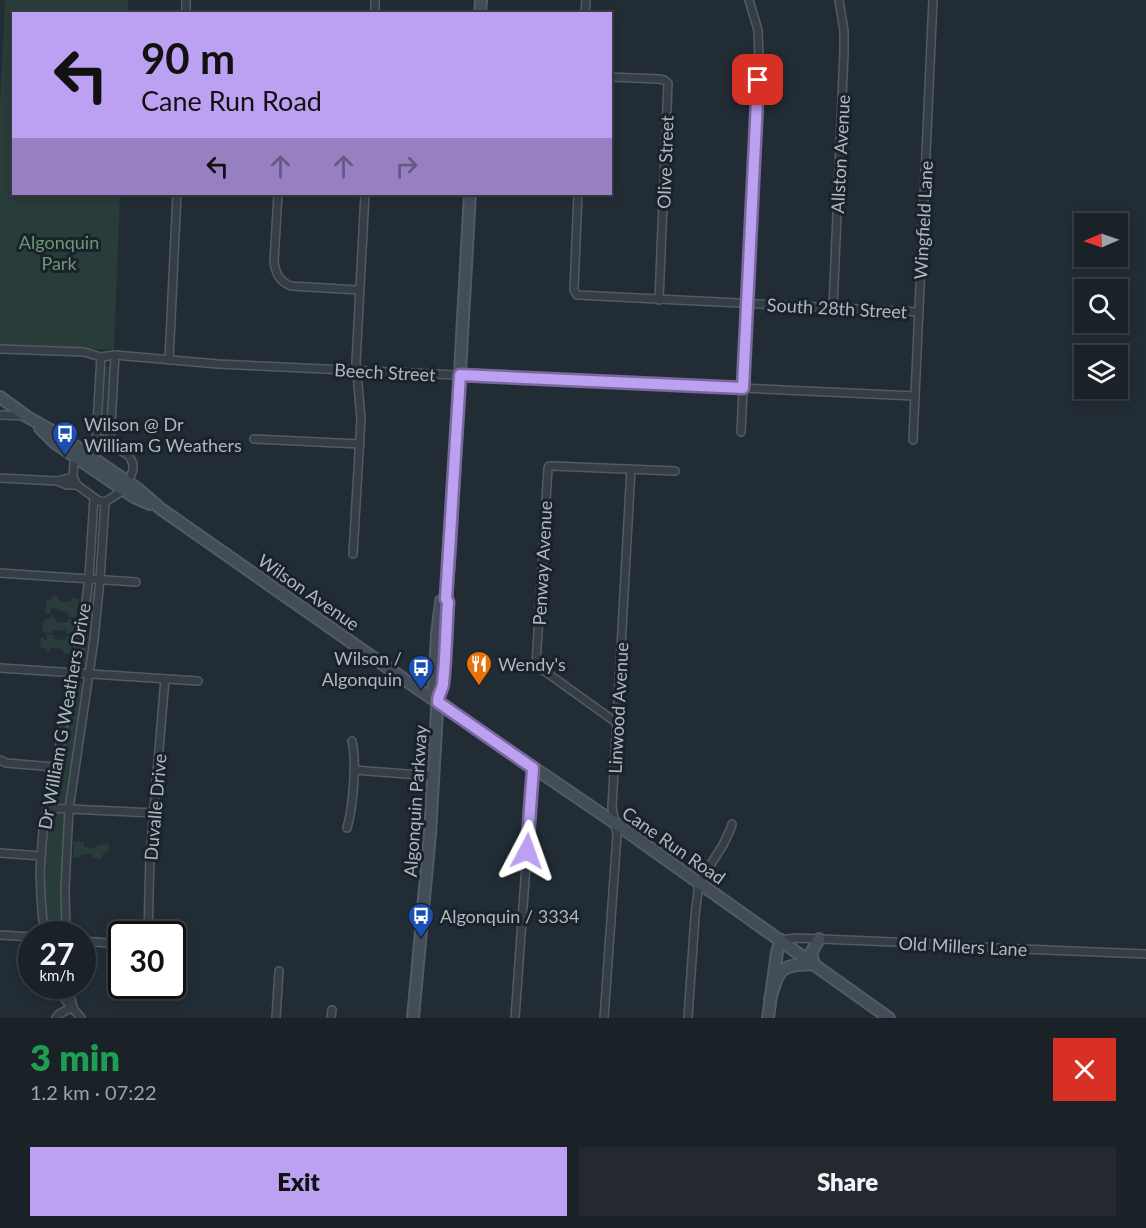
<!DOCTYPE html>
<meta charset="utf-8">
<style>
body{margin:0;font-family:Lato,sans-serif;background:#23292f;color:#f1f3f6;height:100vh;display:flex;flex-direction:column;font-size:22px;white-space:nowrap}
*{box-sizing:border-box;margin:0}
p{font-size:20px;color:#9fa3a7}
.icon{flex:none;width:33px;height:33px;fill:none;stroke:currentColor;stroke-width:2;stroke-linecap:round;stroke-linejoin:round}
.map{position:relative;height:1018px;overflow:hidden}
.panel{display:flex;flex-direction:column;background:#1a2127;flex:1}
.panel>*{flex:none}
.banner{position:absolute;left:12px;top:12px;width:600px;height:183px;border-radius:0px;box-shadow:0 3px 9px #0003,0 0 0 2px #383e44;background:#bca0f2;color:#111;overflow:hidden}
.needle{width:39px;rotate:268deg}
.fabs{position:absolute;left:1074px;top:213px;display:grid;gap:12px}
.fabs a{display:grid;place-items:center;width:54px;height:54px;border-radius:0px;background:#1a2127;box-shadow:0 3px 9px #0003,0 0 0 2px #383e44;font-size:30px}
.speed{position:absolute;left:18px;top:921px;display:flex;gap:12px;font-size:30px;font-weight:700;text-align:center}
.speed>*{display:grid;place-content:center;width:78px;height:78px;border-radius:50%;background:#1a2127;box-shadow:0 3px 9px #0003,0 0 0 2px #383e44;line-height:1}
.speed small{font-size:15px;font-weight:400}
.speed .limit{border:3px solid #111;border-radius:9px;background:#fff;color:#111}
.pin{position:absolute;display:grid;place-items:center;width:51px;height:51px;color:#fff;margin:-26px;border-radius:12px;box-shadow:0 3px 9px #0006}
.me{position:absolute;width:66px;margin:-33px;rotate:4deg;stroke-linejoin:round;filter:drop-shadow(0 0 4px #0008)}
.turn{display:flex;align-items:center;gap:21px;height:126px;padding:0 30px;font-size:27px}
.turn .icon{width:78px;height:78px;stroke-width:2.5}
.turn b{display:block;font-size:42px;line-height:51px}
.lanes{display:flex;align-items:center;height:57px;padding:0 30px;background:#0003;justify-content:center;gap:30px;direction:ltr}
.lanes .off{opacity:.35}
.round{display:grid;place-items:center;flex:none;width:63px;height:63px;border-radius:0px;background:#23292f}
.overview{display:flex;align-items:center;justify-content:space-between;height:102px;padding:0 30px}
h1{font-size:36px;font-weight:800;line-height:45px;color:#1e9e55}
.cta{display:flex;gap:12px;margin-top:auto;padding:12px 30px}
.cta a{flex:1;height:69px;border-radius:0px;background:#bca0f2;color:#111;font-size:24px;font-weight:800;line-height:69px;text-align:center}
.cta a+a{background:#23292f;color:#f1f3f6}
.map>svg:first-child{display:block}
.green{fill:#293c3a}
.lines{fill:none;stroke-linecap:round;stroke-linejoin:round}
.street-casing{stroke:#525b63;stroke-width:10}
.secondary-casing{stroke:#525b63;stroke-width:14}
.street{stroke:#353d45;stroke-width:7}
.secondary{stroke:#434d58;stroke-width:10}
.route-casing{stroke:#7a689d;stroke-width:15}
.route{stroke:#bca0f2;stroke-width:10}
.labels{text-anchor:middle;dominant-baseline:central;stroke-width:6;stroke-linejoin:round;paint-order:stroke}
.street-label{font-size:18px;fill:#afb8c2;stroke:#1a222a}
.park-label{font-size:18px;fill:#709675;stroke:#1a222a}
.poi-label{font-size:18px;fill:#afb8c2;stroke:#1a222a;text-anchor:start}
</style>
<div class="map">
<svg width="1146" height="1018" viewBox="0 0 1146 1018">
<rect width="100%" height="100%" fill="#222c34"/>
<!-- green -->
<g class="green">
<polygon points="5,0 128,0 128,13 14,14 14,194 120,194 114,350 0,345 0,104"/>
<polygon points="104,367 111,367 109,436 100,435"/>
<polygon points="90,588 96,589 87,667 79,666"/>
<polygon points="53,596 59,596 58,600 61,600 61,602 70,602 72,598 79,599 76,618 68,617 68,612 58,611 57,609 51,608 50,614 45,613 47,600 53,599"/>
<polygon points="51,615 53,615 53,618 56,618 57,622 67,622 68,619 76,619 74,634 66,634 66,630 53,630 52,633 42,632 44,619 50,619"/>
<polygon points="47,634 55,635 54,639 65,640 66,636 74,636 71,654 64,653 62,649 50,648 50,651 45,651 45,648 40,647 41,638 44,638 44,640 47,640"/>
<polygon points="76,682 85,683 67,800 64,804 59,804 52,801 52,794"/>
<path d="M53,811L63,812L66,816L62,932L48,931C43,891 42,852 49,813Z"/>
<polygon points="74,841 84,842 84,847 95,848 96,846 109,843 108,852 103,854 101,859 93,858 93,854 82,854 80,857 73,858"/>
</g>
<g class="lines">
<defs>
<g id="street">
<polyline points="186,14 186,0"/>
<polyline points="375,14 375,0"/>
<polyline points="585,14 586,0"/>
<polyline points="610,77 659,79 664,80 668,83 659,300"/>
<path d="M278,194L274,262C276,274 279,281 291,286L359,290"/>
<polyline points="578,194 574,290 577,295 919,312"/>
<polyline points="833,308 844,52 844,31 839,0"/>
<polyline points="0,349 84,352 101,357 115,355 218,364 915,396"/>
<polyline points="169,360 177,194"/>
<polyline points="0,415 24,416"/>
<polyline points="741,432 759,58 758,30 749,0"/>
<polygon points="101,439 110,443 129,456 133,464 133,470 128,483 124,490 105,502 99,501 77,485 73,477 74,463 82,450 96,440"/>
<polyline points="254,439 360,444"/>
<polyline points="96,440 101,357"/>
<polyline points="913,440 933,0"/>
<polyline points="110,443 115,355"/>
<polyline points="73,477 57,481 67,485 77,485"/>
<polyline points="0,478 57,481"/>
<polyline points="353,554 361,419 356,362 365,194"/>
<polyline points="0,573 136,582"/>
<polyline points="0,668 198,681"/>
<polyline points="617,723 536,665 548,468 549,466 553,466 675,471"/>
<polyline points="0,760 6,763 55,767"/>
<polyline points="354,770 433,776"/>
<polyline points="48,808 154,813"/>
<path d="M347,828C353,808 357,761 352,741"/>
<polyline points="0,853 41,856"/>
<polyline points="44,934 41,898 40,871 43,831 83,625 89,578 94,498"/>
<polyline points="66,934 65,888 69,809 94,640 100,579 105,502"/>
<polyline points="148,934 150,857 165,679"/>
<polyline points="0,935 32,937"/>
<polyline points="781,940 797,938 893,942 998,948 1146,954"/>
<polyline points="82,941 122,944"/>
<path d="M56,986C62,998 72,1007 81,1018"/>
<polyline points="68,986 73,1007"/>
<path d="M158,986C182,1002 179,962 180,948H172"/>
<polyline points="56,1018 59,1014 73,1007"/>
<polyline points="276,1018 279,971"/>
<polyline points="331,1018 332,1010"/>
<polyline points="515,1018 533,768"/>
<polyline points="604,1018 617,835 612,807 631,469"/>
<polyline points="688,1018 695,916 699,883 723,845 731,828 732,824"/>
</g>
<g id="secondary">
<polyline points="480,14 481,0"/>
<polyline points="0,397 26,416 59,435 138,489 161,509 421,691 615,823 889,1018"/>
<polyline points="40,428 55,443 134,497 150,504"/>
<polyline points="438,694 434,688 437,634 441,601 446,599"/>
<path d="M770,999C780,968 779,965 814,964L811,953L819,939"/>
<polyline points="413,1018 430,834 438,694 442,688 448,602 446,599 450,550 470,194"/>
<polyline points="768,1018 777,952 781,940"/>
</g>
</defs>
<!-- street casing -->
<use href="#street" class="street-casing"/>
<!-- secondary casing -->
<use href="#secondary" class="secondary-casing"/>
<!-- street -->
<use href="#street" class="street"/>
<!-- secondary -->
<use href="#secondary" class="secondary"/>
</g>
<g class="lines">
<defs>
<path id="route" d="M527,851L533,768L438,702C438,694 442,691 443,684C446,657 446,629 448,602L446,599L460,375L743,388L758,80"/>
</defs>
<!-- route casing -->
<use href="#route" class="route-casing"/>
<!-- route -->
<use href="#route" class="route"/>
</g>
<!-- icons -->
<defs>
<symbol id="bus-pin" viewBox="-11 -11 22 30"><path d="M0 17L-7.5 6A9.5 9.5 0 1 1 7.5 6Z" fill="#1a4fb4" stroke="#1a222a"/><path d="M-5-6H5V4H4V6H2V4H-2V6H-4V4H-5ZM-3.5-4V0h7V-4ZM-3.5 1.2v1.5H-2V1.2ZM2 1.2v1.5H3.5V1.2Z" fill="#fff"/></symbol>
<symbol id="restaurant-pin" viewBox="-11 -11 22 30"><path d="M0 17L-7.5 6A9.5 9.5 0 1 1 7.5 6Z" fill="#e8710a" stroke="#1a222a"/><path d="M-5-6h1v4h1v-4h1v4h1v-4h1v5L-1.5 .5V6h-2V.5L-5-1ZM5-6V6H3V1.5H1.5Q1.5-4 5-6Z" fill="#fff"/></symbol>
</defs>
<g fill-rule="evenodd">
<use href="#bus-pin" x="50" y="419" width="30" height="40"/>
<use href="#restaurant-pin" x="464" y="649" width="30" height="40"/>
<use href="#bus-pin" x="406" y="653" width="30" height="40"/>
<use href="#bus-pin" x="406" y="901" width="30" height="40"/>
</g>
<g class="labels">
<!-- street labels -->
<g class="street-label">
<text transform="translate(840 154) rotate(-87)">Allston Avenue</text>
<text transform="translate(665 162) rotate(-88)">Olive Street</text>
<text transform="translate(923 220) rotate(-87)">Wingfield Lane</text>
<text transform="translate(837 308) rotate(3)">South 28th Street</text>
<text transform="translate(385 372) rotate(3)">Beech Street</text>
<text transform="translate(542 563) rotate(-87)">Penway Avenue</text>
<text transform="translate(309 592) rotate(35)">Wilson Avenue</text>
<text transform="translate(618 708) rotate(-87)">Linwood Avenue</text>
<text transform="translate(64 716) rotate(-80)">Dr William G Weathers Drive</text>
<text transform="translate(415 801) rotate(-86)">Algonquin Parkway</text>
<text transform="translate(155 807) rotate(-85)">Duvalle Drive</text>
<text transform="translate(674 845) rotate(35)">Cane Run Road</text>
<text transform="translate(963 946) rotate(3)">Old Millers Lane</text>
</g>
<!-- park labels -->
<g class="park-label">
<text x="59" y="242">Algonquin<tspan x="59" dy="21">Park</tspan></text>
</g>
<!-- poi labels -->
<g class="poi-label">
<text x="84" y="424">Wilson @ Dr<tspan x="84" dy="21">William G Weathers</tspan></text>
<text x="402" y="658" text-anchor="end">Wilson /<tspan x="402" dy="21">Algonquin</tspan></text>
<text x="498" y="664">Wendy's</text>
<text x="440" y="916">Algonquin / 3334</text>
</g>
</g>
</svg>
<div class="fabs">
<a><svg class="needle" viewBox="-14 -14 28 28"><path d="M0-13l5 13h-10z" fill="#e53935"/><path d="M0 13l5-13h-10z" fill="#9fa3a7"/></svg></a>
<a><svg class="icon" aria-label="search" viewBox="0 0 24 24"><circle cx="10" cy="10" r="6"/><path d="M15 15l6 6"/></svg></a>
<a><svg class="icon" aria-label="layers" viewBox="0 0 24 24"><path d="M12 4l9 5-9 5-9-5zM3 14l9 5 9-5"/></svg></a>
</div>
<div class="speed"><div>27<small>km/h</small></div><div class="limit">30</div></div>
<div class="pin" style="left:758px;top:80px;background:#d93025"><svg class="icon" aria-label="arrive" viewBox="0 0 24 24"><path d="M6 21V4h12l-3 4 3 4H6"/></svg></div>
<svg class="me" style="left:527px;top:851px" viewBox="-20 -20 40 40"><path d="M0-17L14 15 0 8-14 15z" fill="#bca0f2" stroke="#fff" stroke-width="4"/></svg>
<div class="banner">
<div class="turn"><svg class="icon" aria-label="left" viewBox="0 0 24 24"><path d="M17 20v-9H6M10 6l-5 5 5 5"/></svg><div><b>90 m</b>Cane Run Road</div></div>
<div class="lanes"><svg class="icon" aria-label="left" viewBox="0 0 24 24"><path d="M17 20v-9H6M10 6l-5 5 5 5"/></svg><svg class="icon off" aria-label="ahead" viewBox="0 0 24 24"><path d="M12 20V5M6 11l6-6 6 6"/></svg><svg class="icon off" aria-label="ahead" viewBox="0 0 24 24"><path d="M12 20V5M6 11l6-6 6 6"/></svg><svg class="icon off" aria-label="right" viewBox="0 0 24 24"><path d="M7 20v-9h11M14 6l5 5-5 5"/></svg></div>
</div>
</div>
<section class="panel">
<div class="overview"><div><h1>3 min</h1><p>1.2 km · 07:22</p></div><a class="round" style="background:#d93025;color:#fff"><svg class="icon" aria-label="close" viewBox="0 0 24 24"><path d="M6 6l12 12M18 6L6 18"/></svg></a></div>
<div class="cta"><a>Exit</a><a>Share</a></div>
</section>
